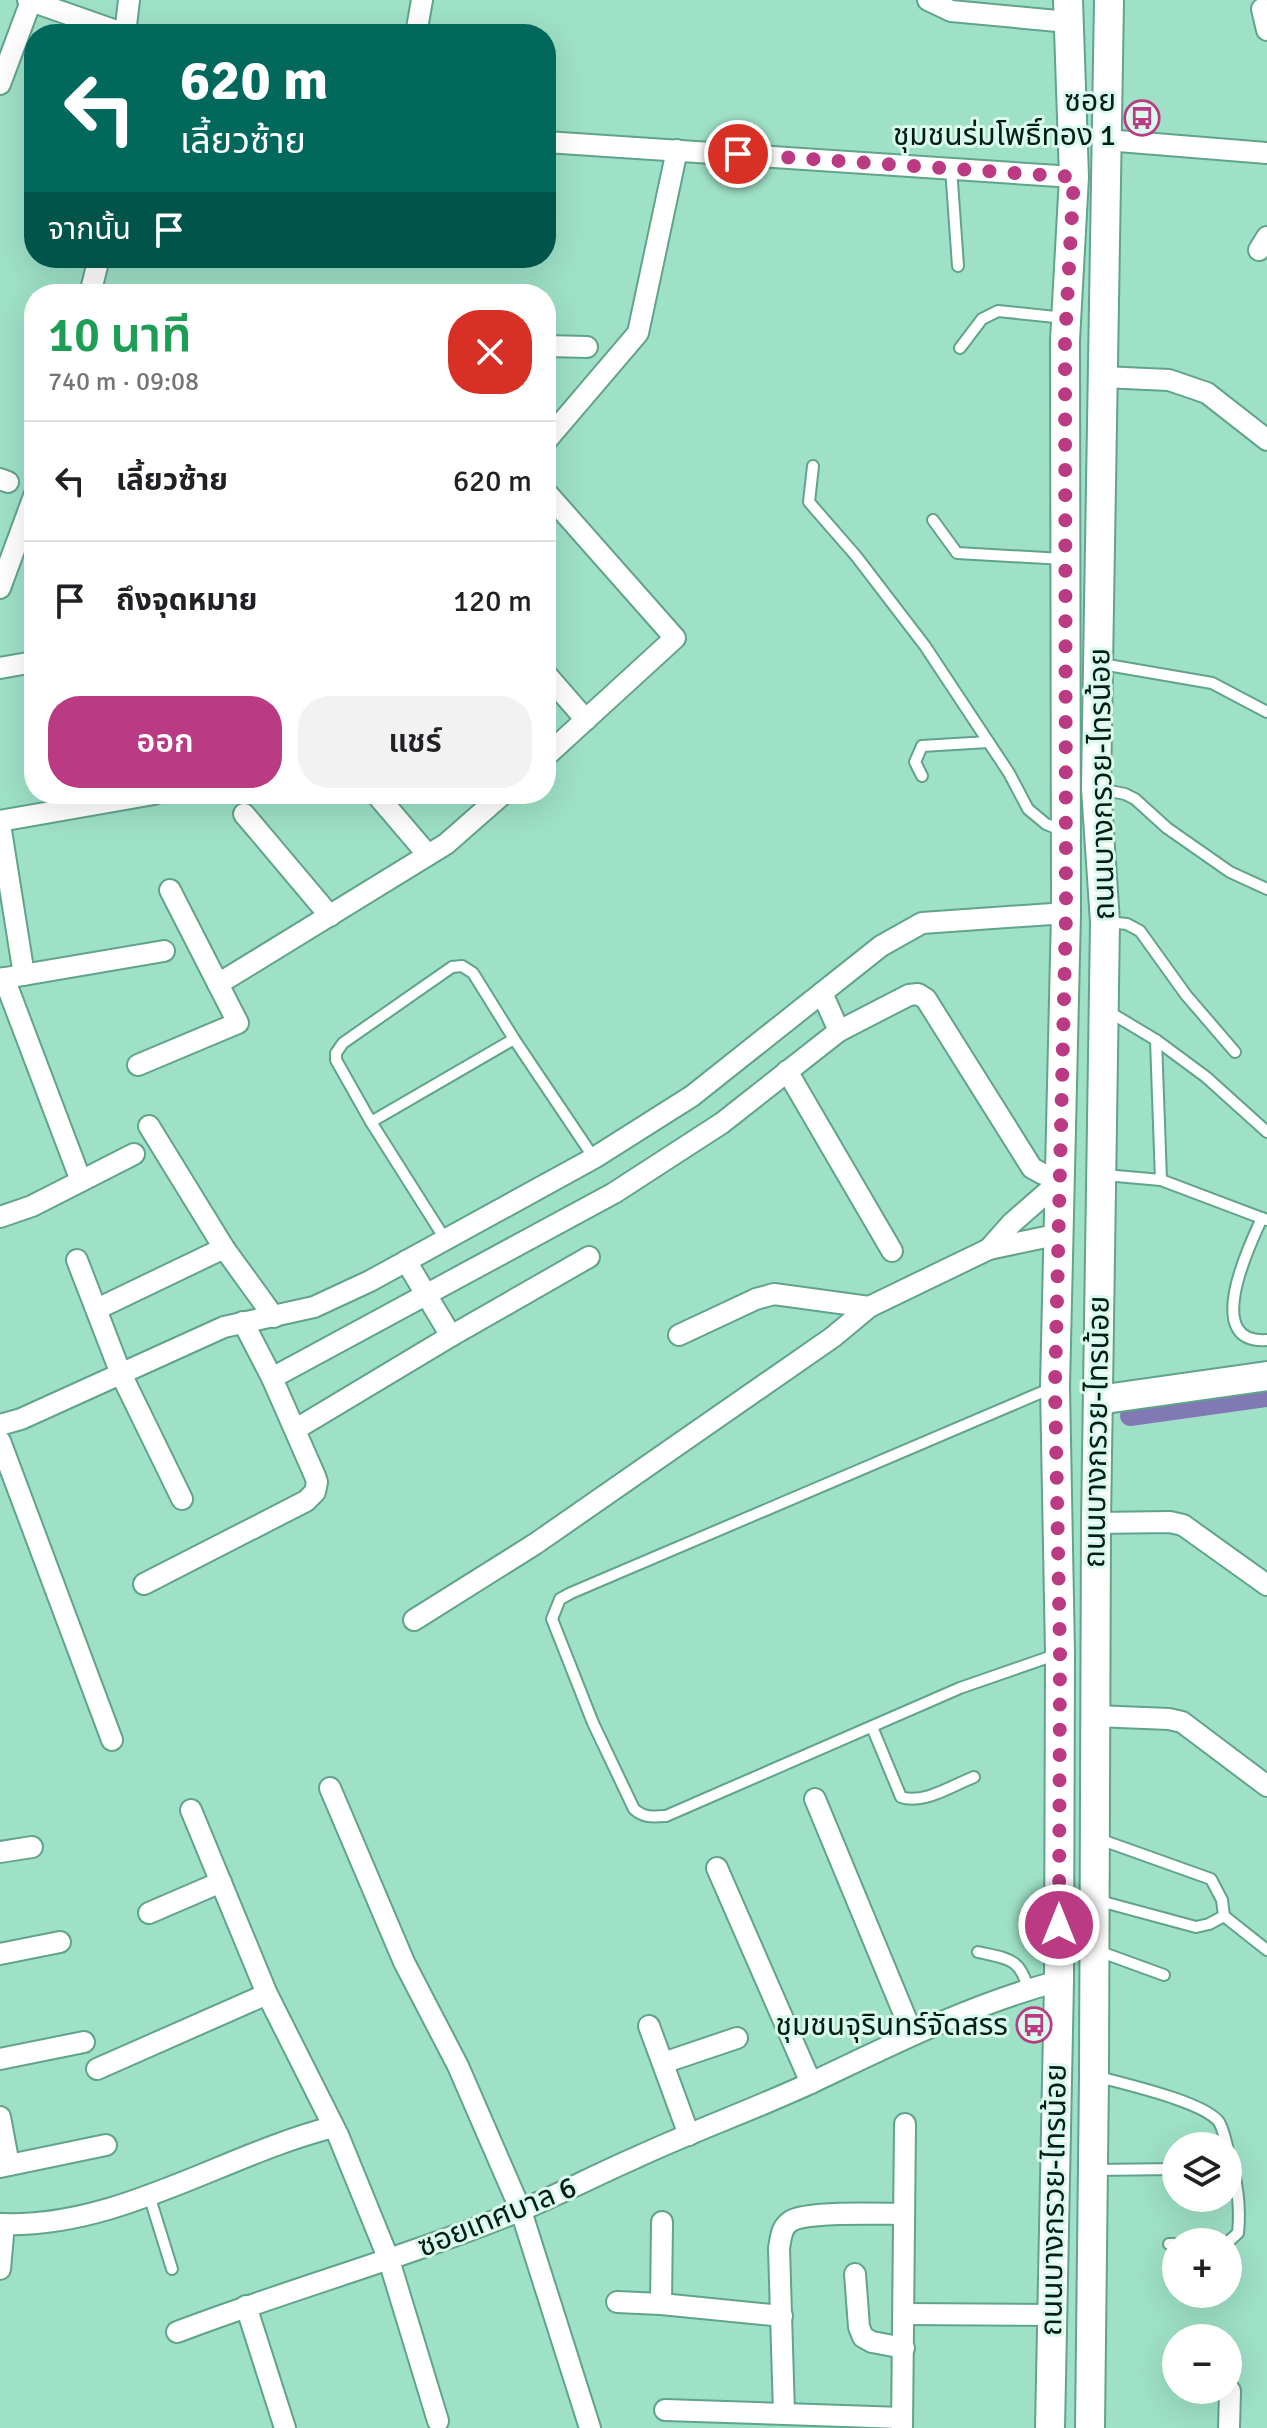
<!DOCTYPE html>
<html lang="th">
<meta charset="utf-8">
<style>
body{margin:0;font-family:Signika,"Noto Sans Thai",sans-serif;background:#f2f2f2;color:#202124;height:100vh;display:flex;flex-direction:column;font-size:30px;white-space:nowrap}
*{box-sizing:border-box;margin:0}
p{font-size:26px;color:#757577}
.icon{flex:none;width:44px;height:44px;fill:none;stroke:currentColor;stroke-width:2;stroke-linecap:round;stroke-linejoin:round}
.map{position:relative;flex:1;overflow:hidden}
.side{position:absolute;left:24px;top:284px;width:532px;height:520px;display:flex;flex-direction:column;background:#fff;border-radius:32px;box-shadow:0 8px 32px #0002}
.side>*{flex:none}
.top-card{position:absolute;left:24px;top:24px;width:532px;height:244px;border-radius:32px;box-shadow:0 8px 32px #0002;background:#00695c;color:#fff;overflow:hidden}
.tools{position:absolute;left:1162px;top:2132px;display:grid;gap:16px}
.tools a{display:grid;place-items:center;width:80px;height:80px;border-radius:50%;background:#fff;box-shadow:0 8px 32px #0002;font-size:40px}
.pin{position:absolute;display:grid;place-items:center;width:68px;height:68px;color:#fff;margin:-34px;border:4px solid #fff;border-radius:50%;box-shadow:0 2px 8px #0007}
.me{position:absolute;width:88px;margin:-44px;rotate:0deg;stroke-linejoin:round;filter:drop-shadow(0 0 6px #0008)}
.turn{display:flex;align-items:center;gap:28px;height:168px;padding:0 24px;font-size:36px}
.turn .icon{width:104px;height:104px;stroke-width:2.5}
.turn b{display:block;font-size:56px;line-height:68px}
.then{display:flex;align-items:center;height:76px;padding:0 24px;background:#0003;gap:16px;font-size:30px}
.round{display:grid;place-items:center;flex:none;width:84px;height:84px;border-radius:32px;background:#f2f2f2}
.summary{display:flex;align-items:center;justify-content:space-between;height:136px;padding:0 24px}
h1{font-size:48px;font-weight:600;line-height:60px;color:#1e9e55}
.primary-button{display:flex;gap:16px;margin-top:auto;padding:16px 24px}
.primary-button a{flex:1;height:92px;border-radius:32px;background:#ba3a84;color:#fff;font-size:32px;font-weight:600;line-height:92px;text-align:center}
.primary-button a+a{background:#f2f2f2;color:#202124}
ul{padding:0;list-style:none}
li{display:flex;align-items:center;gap:24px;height:120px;padding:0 24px;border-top:2px solid #e0e0e0}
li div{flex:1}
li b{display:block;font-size:30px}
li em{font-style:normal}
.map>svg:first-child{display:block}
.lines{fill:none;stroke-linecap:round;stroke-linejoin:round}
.canal{stroke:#8079b3;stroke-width:20}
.lane-casing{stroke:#61a38b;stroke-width:14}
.street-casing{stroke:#61a38b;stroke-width:24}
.secondary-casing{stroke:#61a38b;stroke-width:32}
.lane{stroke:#fff;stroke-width:10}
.street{stroke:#fff;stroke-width:20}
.secondary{stroke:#fff;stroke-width:28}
.route{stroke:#ba3a84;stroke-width:14;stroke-dasharray:0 25.2}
.labels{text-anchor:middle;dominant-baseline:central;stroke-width:6;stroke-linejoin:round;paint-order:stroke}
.poi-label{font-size:30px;fill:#021d14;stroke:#d9faec;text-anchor:end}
.street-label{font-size:30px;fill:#021d14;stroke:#d9faec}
</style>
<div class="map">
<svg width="1267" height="2428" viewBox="0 0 1267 2428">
<rect width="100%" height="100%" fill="#9ee1c7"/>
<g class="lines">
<!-- canal -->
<polyline class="canal" points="1130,1416 1267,1397"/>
<defs>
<g id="lane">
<polyline points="951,168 958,266"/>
<polyline points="960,348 982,319 998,311 1065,318"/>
<polyline points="813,466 809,502 856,556 925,646 1009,773 1028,809 1046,824 1064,831"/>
<polyline points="933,520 957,553 1063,559"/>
<polyline points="1102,664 1212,683 1267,712"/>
<polyline points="922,776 915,762 922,746 988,742"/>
<polyline points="1100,789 1125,794 1135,799 1167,828 1230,872 1267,889"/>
<polyline points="1107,922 1127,924 1140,931 1186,995 1235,1052"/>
<polyline points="1106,1010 1156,1040 1206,1077 1267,1132"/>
<polyline points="1156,1040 1161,1180"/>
<polyline points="371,1122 514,1039"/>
<polyline points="1105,1175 1161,1180 1267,1220"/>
<path d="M1262,1218C1250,1244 1201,1345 1267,1340"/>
<polyline points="445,1239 371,1122 336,1060 336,1053 343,1043 452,967 462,966 473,973 514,1039 594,1158"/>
<path d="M1054,1387L571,1593L560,1599L552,1619L593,1723L634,1809C644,1818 653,1817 666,1816L960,1688L1058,1654"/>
<path d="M872,1727L901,1797C923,1805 953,1785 974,1777"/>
<polyline points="1099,1839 1211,1879 1222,1900 1224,1916 1267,1950"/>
<polyline points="1096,1900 1196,1927 1209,1924 1224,1916"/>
<polyline points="1098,1951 1164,1975"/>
<path d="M978,1952C1007,1959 1020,1957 1028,1989"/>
<path d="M1096,2076C1123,2084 1203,2101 1219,2122C1223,2129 1225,2138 1227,2146"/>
<path d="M1228,2150C1236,2176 1241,2206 1238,2233L1228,2242"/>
<polyline points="1094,2170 1176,2169"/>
<polyline points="149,2195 172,2269"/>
<polyline points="1169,2244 1176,2244"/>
</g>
<g id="street">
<polyline points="28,0 125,34"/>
<polyline points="928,0 951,11 1068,22"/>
<polyline points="1262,9 1267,30"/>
<polyline points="125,34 129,0"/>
<polyline points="416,34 422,0"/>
<polyline points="0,84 31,1"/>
<polyline points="1106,140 1267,153"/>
<polyline points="546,142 1074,177"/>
<polyline points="1259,250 1267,237"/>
<polyline points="90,294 99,258"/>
<polyline points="546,346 587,347"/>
<polyline points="1102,377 1169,380 1207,393 1267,440"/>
<polyline points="546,441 638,333 677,150"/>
<polyline points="0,479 8,482"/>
<polyline points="546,492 675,638 546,756"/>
<polyline points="0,588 34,496"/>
<polyline points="0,668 34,662"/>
<polyline points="546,674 586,720"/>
<polyline points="376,794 428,855"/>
<polyline points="244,814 330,916"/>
<polyline points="0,821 154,794"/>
<polyline points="0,824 24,975"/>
<polyline points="4,978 81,1181"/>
<polyline points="0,979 164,951"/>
<polyline points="218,984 446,844 503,794"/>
<polyline points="822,993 839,1031"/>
<polyline points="138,1065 238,1023 170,890"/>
<polyline points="787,1071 892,1251"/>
<polyline points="149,1126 224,1248 274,1317"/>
<polyline points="0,1217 32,1206 134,1154"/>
<polyline points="989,1249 1012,1223 1060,1181"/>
<polyline points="77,1260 121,1374 182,1499"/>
<polyline points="406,1261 451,1336"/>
<polyline points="97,1309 224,1248"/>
<polyline points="679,1335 756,1299 774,1294 869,1307"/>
<polyline points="272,1378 614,1193 722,1123 839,1031 909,995 918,994 926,999 1032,1168 1043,1174 1060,1175"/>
<polyline points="0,1425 21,1419 224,1327 314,1307 370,1281 594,1158 692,1096 881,946 922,923 1066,913"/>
<polyline points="296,1429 451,1336 589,1257"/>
<polyline points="0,1441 112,1740"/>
<polyline points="1096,1523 1170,1522 1183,1525 1267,1585"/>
<polyline points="144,1584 306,1501 315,1492 317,1482 315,1476 272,1378 243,1322"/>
<polyline points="414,1620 535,1544 833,1337 869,1307 989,1249 1060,1234"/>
<polyline points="1095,1716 1169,1719 1182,1722 1267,1786"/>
<polyline points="330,1788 404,1962 458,2066 521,2211 590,2428"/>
<polyline points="815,1799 912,2033"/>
<polyline points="191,1810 267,1994 338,2135 389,2260 438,2421"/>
<polyline points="0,1852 32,1847"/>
<polyline points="717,1868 811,2083"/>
<polyline points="149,1913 221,1882"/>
<polyline points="0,1954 60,1942"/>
<polyline points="649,2026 689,2135"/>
<polyline points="0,2059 84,2042"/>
<polyline points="663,2063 737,2038"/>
<polyline points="97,2069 267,1994"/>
<polyline points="0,2117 9,2165"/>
<polyline points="0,2167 106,2145"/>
<path d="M0,2224C117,2229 223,2155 333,2127"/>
<polyline points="0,2269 4,2224"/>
<polyline points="855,2274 859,2327 863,2337 872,2342 904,2348"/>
<polyline points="617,2302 661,2304 782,2316"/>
<polyline points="661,2304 662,2222"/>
<polyline points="246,2306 285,2428"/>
<polyline points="904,2314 1051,2315"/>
<path d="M177,2332C290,2289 407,2257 519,2211C558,2195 596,2175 635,2158C693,2131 755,2109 813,2082C893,2044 972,2004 1059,1981"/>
<polyline points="665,2410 902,2418"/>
<path d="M784,2413L779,2248C781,2238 781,2227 791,2221C807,2211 881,2214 904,2214"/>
<polyline points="902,2428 905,2124"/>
<polyline points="1229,2428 1230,2391"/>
</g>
<g id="secondary">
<polyline points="1098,1400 1267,1376"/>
<polyline points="1050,2428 1059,1981 1060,1654 1055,1386 1066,913 1065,340 1074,177 1068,0"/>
<polyline points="1090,2428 1094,2076 1096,1523 1105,922 1096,788 1109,0"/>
</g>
</defs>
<!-- lane casing -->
<use href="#lane" class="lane-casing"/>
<!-- street casing -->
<use href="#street" class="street-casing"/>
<!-- secondary casing -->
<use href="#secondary" class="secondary-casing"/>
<!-- lane -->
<use href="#lane" class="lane"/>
<!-- street -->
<use href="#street" class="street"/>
<!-- secondary -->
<use href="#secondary" class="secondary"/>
</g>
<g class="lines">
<!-- route -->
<polyline class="route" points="738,154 1074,177 1065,340 1066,913 1055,1386 1060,1654 1059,1925"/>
</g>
<!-- icons -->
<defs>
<symbol id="bus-ring" viewBox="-11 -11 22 22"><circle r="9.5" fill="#d9faec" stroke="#ba3a84" stroke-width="1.5"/><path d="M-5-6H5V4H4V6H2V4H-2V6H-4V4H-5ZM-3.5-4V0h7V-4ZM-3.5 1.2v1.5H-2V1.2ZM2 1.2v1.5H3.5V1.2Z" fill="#ba3a84"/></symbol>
</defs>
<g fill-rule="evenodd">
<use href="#bus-ring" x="1122" y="98" width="40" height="40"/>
<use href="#bus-ring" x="1014" y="2005" width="40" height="40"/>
</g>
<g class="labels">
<!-- poi labels -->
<g class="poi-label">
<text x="1116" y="101">ซอย<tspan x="1116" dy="34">ชุมชนร่มโพธิ์ทอง 1</tspan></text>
<text x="1008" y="2025">ชุมชนจุรินทร์จัดสรร</text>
</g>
<!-- street labels -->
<g class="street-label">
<text transform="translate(1102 784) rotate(-91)">ถนนบางกรวย-ไทรน้อย</text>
<text transform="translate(1097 1432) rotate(-89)">ถนนบางกรวย-ไทรน้อย</text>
<text transform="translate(1054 2200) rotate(-89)">ถนนบางกรวย-ไทรน้อย</text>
<text transform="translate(497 2217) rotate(-22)">ซอยเทศบาล 6</text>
</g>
</g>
</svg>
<div class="tools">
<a><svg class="icon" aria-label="layers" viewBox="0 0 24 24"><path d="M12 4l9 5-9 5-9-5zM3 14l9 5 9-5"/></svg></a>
<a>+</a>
<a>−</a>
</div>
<div class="pin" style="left:738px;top:154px;background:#d93025"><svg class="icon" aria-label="arrive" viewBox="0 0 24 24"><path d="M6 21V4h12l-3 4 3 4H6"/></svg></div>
<svg class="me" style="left:1059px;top:1925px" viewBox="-20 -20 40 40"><circle r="17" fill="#ba3a84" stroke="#fff" stroke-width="3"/><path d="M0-11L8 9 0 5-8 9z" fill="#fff"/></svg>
<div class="top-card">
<div class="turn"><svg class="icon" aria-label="left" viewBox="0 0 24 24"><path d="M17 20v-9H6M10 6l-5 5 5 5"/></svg><div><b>620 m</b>เลี้ยวซ้าย</div></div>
<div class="then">จากนั้น<svg class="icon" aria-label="arrive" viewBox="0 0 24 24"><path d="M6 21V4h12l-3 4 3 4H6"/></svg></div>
</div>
<section class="side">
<div class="summary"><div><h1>10 นาที</h1><p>740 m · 09:08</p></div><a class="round" style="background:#d93025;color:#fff"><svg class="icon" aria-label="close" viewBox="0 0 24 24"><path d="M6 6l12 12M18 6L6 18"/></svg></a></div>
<ul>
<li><svg class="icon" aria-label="left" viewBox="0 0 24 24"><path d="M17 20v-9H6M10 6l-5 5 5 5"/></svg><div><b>เลี้ยวซ้าย</b></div><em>620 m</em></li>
<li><svg class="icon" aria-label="arrive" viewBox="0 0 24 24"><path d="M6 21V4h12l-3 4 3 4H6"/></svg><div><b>ถึงจุดหมาย</b></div><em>120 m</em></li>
</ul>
<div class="primary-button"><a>ออก</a><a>แชร์</a></div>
</section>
</div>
